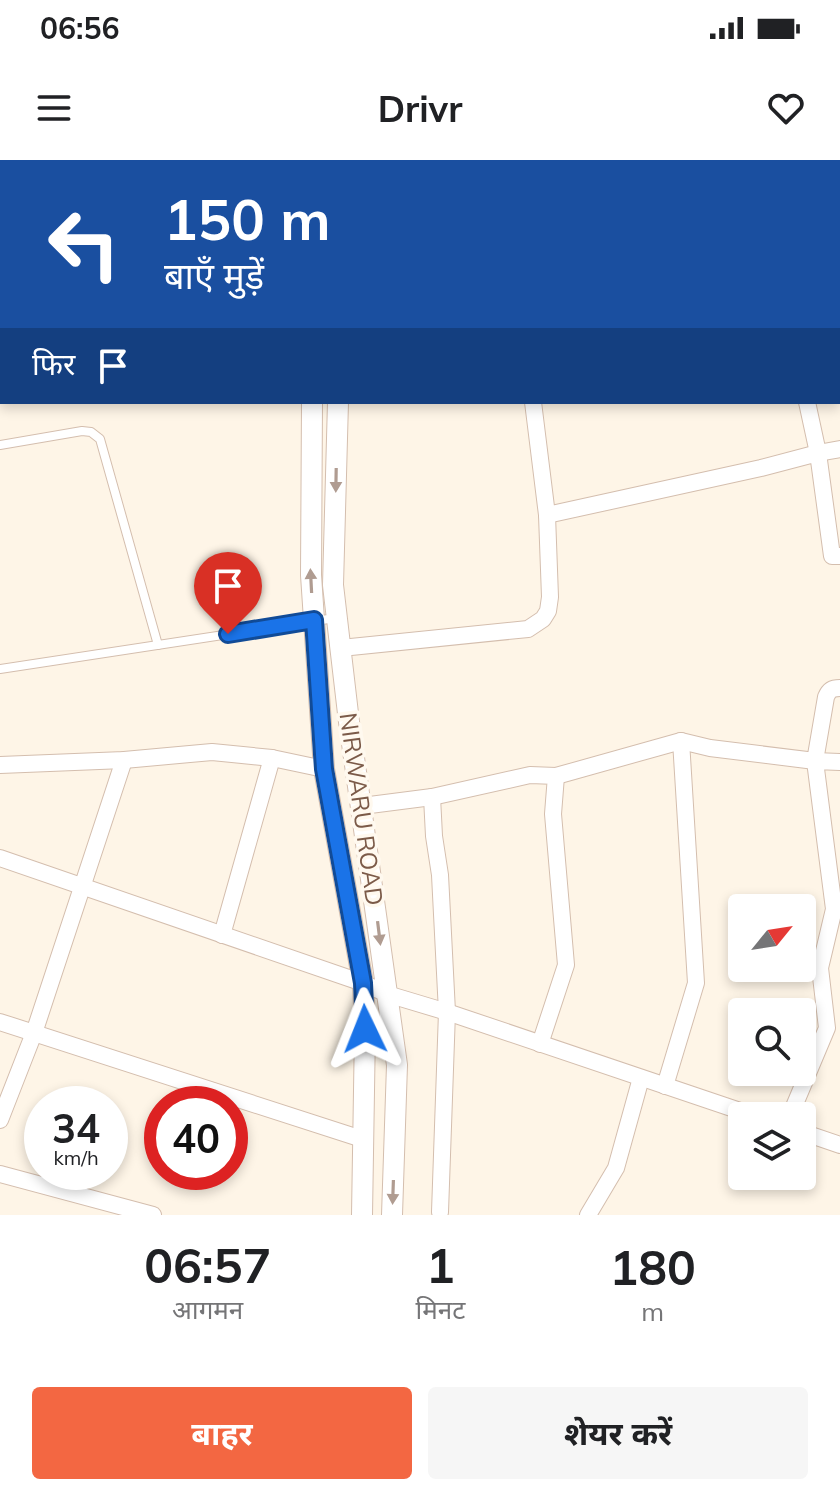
<!DOCTYPE html>
<html lang="hi">
<meta charset="utf-8">
<style>
body{margin:0;font-family:Mulish,"Noto Sans Devanagari",sans-serif;background:#f6f6f6;color:#202124;height:100vh;display:flex;flex-direction:column;font-size:30px;white-space:nowrap}
*{box-sizing:border-box;margin:0}
p{font-size:26px;color:#757577}
.icon{flex:none;width:44px;height:44px;fill:none;stroke:currentColor;stroke-width:2;stroke-linecap:round;stroke-linejoin:round}
.map{position:relative;height:1055px;overflow:hidden}
.panel{display:flex;flex-direction:column;background:#fff;flex:1}
.panel>*{flex:none}
.banner{position:absolute;left:0px;top:0px;width:840px;height:244px;box-shadow:0 4px 12px #0003;background:#1a4fa0;color:#fff;overflow:hidden}
.needle{width:52px;rotate:60deg}
.controls{position:absolute;left:728px;top:734px;display:grid;gap:16px}
.controls a{display:grid;place-items:center;width:88px;height:88px;border-radius:8px;background:#fff;box-shadow:0 4px 12px #0003;font-size:40px}
.speed{position:absolute;left:24px;top:926px;display:flex;gap:16px;font-size:40px;font-weight:700;text-align:center}
.speed>*{display:grid;place-content:center;width:104px;height:104px;border-radius:50%;background:#fff;box-shadow:0 4px 12px #0003;line-height:1}
.speed small{font-size:20px;font-weight:400}
.speed .limit{border:12px solid #d22;background:#fff;color:#111}
.pin{position:absolute;display:grid;place-items:center;width:68px;height:68px;color:#fff;margin:-82px -34px;border-radius:50% 50% 50% 0;rotate:-45deg;box-shadow:0 0 8px #0007}
.pin .icon{rotate:45deg}
.me{position:absolute;width:88px;margin:-44px;rotate:358deg;stroke-linejoin:round;filter:drop-shadow(0 0 6px #0008)}
.turn{display:flex;align-items:center;gap:28px;height:168px;padding:0 32px;font-size:36px}
.turn .icon{width:104px;height:104px;stroke-width:2.5}
.turn b{display:block;font-size:56px;line-height:68px}
.then{display:flex;align-items:center;height:76px;padding:0 32px;background:#0003;gap:16px;font-size:30px}
.eta{display:flex;justify-content:space-evenly;align-items:center;height:136px;text-align:center}
.eta b{font-size:48px;font-weight:700;line-height:56px}
.cta{display:flex;gap:16px;margin-top:auto;padding:16px 32px}
.cta a{flex:1;height:92px;border-radius:8px;background:#f36742;color:#fff;font-size:32px;font-weight:700;line-height:92px;text-align:center}
.cta a+a{background:#f6f6f6;color:#202124}
.status{display:flex;justify-content:space-between;align-items:center;height:56px;padding:0 40px;background:#fff;direction:ltr}
.status svg{height:22px;fill:currentColor}
header{display:flex;justify-content:space-between;align-items:center;height:104px;padding:0 32px;background:#fff;font-size:36px;font-weight:700}
.map>svg:first-child{display:block}
.lines{fill:none;stroke-linecap:round;stroke-linejoin:round}
.service-casing{stroke:#d4beae;stroke-width:10}
.minor-casing{stroke:#d4beae;stroke-width:18}
.tertiary-casing{stroke:#d4beae;stroke-width:22}
.service{stroke:#fff;stroke-width:8}
.minor{stroke:#fff;stroke-width:16}
.tertiary{stroke:#fff;stroke-width:20}
.oneway{fill:#b09c91}
.route-casing{stroke:#114b97;stroke-width:20}
.route{stroke:#1a73e8;stroke-width:14}
.labels{text-anchor:middle;dominant-baseline:central;stroke-width:7;stroke-linejoin:round;paint-order:stroke}
.street-label{font-size:24px;fill:#7b5a48;stroke:#fff9ef}
</style>
<div class="status"><b>06:56</b><svg viewBox="0 0 49 12"><path d="M0 12V9h3v3zM5 12V6h3v6zM10 12V3h3v9zM15 12V0h3v12zM26 1h20v11H26zM47 4h2v5h-2z"/></svg></div>
<header><svg class="icon" aria-label="menu" viewBox="0 0 24 24"><path d="M4 6h16M4 12h16M4 18h16"/></svg>Drivr<svg class="icon" aria-label="heart" viewBox="0 0 24 24"><path d="M12 20l-8-8c-3-5 5-10 8-4 3-6 11-1 8 4z"/></svg></header>
<div class="map">
<svg width="840" height="1055" viewBox="0 0 840 1055">
<rect width="100%" height="100%" fill="#fef5e7"/>
<g class="lines">
<defs>
<g id="service">
<polyline points="0,285 82,271 91,272 100,279 158,485"/>
<polyline points="0,509 335,458"/>
</g>
<g id="minor">
<polyline points="11,0 12,2"/>
<polyline points="95,2 99,0"/>
<polyline points="194,2 195,0"/>
<polyline points="645,2 655,0"/>
<polyline points="0,51 2,50"/>
<polyline points="838,65 840,64"/>
<polyline points="838,175 840,175"/>
<polyline points="807,242 818,293 840,289"/>
<polyline points="547,355 761,308 818,293 832,396 840,396"/>
<polyline points="341,488 528,469 543,459 548,451 550,437 547,355 533,242"/>
<polyline points="0,605 124,600 212,592 272,598 324,609"/>
<path d="M556,616L681,581L710,588L815,601L826,537C829,530 832,528 840,528"/>
<polyline points="432,637 434,676 440,715 447,852 440,1052"/>
<polyline points="362,646 432,637 530,615 556,616 553,654 566,805 540,884"/>
<polyline points="0,698 363,823 387,834 447,852 755,956"/>
<polyline points="222,775 272,598"/>
<polyline points="0,862 362,979"/>
<polyline points="665,926 696,823 681,581"/>
<polyline points="790,956 827,868 820,808 834,749 815,601 840,602"/>
<polyline points="0,960 34,873 124,600"/>
<polyline points="802,972 840,985"/>
<polyline points="0,1014 153,1055"/>
<polyline points="588,1055 616,1008 641,918"/>
</g>
<g id="tertiary">
<polyline points="330,2 330,0"/>
<polyline points="353,2 353,0"/>
<polyline points="312,242 311,415 324,609 363,823 365,869 362,1055"/>
<polyline points="338,242 333,425 349,562 397,905 392,1055"/>
</g>
</defs>
<!-- service casing -->
<use href="#service" class="service-casing"/>
<!-- minor casing -->
<use href="#minor" class="minor-casing"/>
<!-- tertiary casing -->
<use href="#tertiary" class="tertiary-casing"/>
<!-- service -->
<use href="#service" class="service"/>
<!-- minor -->
<use href="#minor" class="minor"/>
<!-- tertiary -->
<use href="#tertiary" class="tertiary"/>
</g>
<!-- one-way arrows -->
<defs><path id="oneway-solid" d="M-6-.8H1V-3.2L6.5 0L1 3.2V.8H-6Z" transform="scale(2)"/></defs>
<g class="oneway">
<use href="#oneway-solid" transform="translate(336 320) rotate(91)"/>
<use href="#oneway-solid" transform="translate(311 421) rotate(-93)"/>
<use href="#oneway-solid" transform="translate(379 773) rotate(83)"/>
<use href="#oneway-solid" transform="translate(393 1032) rotate(92)"/>
</g>
<g class="lines">
<defs>
<polyline id="route" points="228,474 314,460 324,609 363,823 365,869"/>
</defs>
<!-- route casing -->
<use href="#route" class="route-casing"/>
<!-- route -->
<use href="#route" class="route"/>
</g>
<g class="labels">
<!-- street labels -->
<g class="street-label">
<text transform="translate(362 649) rotate(82)">NIRWARU ROAD</text>
</g>
</g>
</svg>
<div class="controls">
<a><svg class="needle" viewBox="-14 -14 28 28"><path d="M0-13l5 13h-10z" fill="#e53935"/><path d="M0 13l5-13h-10z" fill="#757577"/></svg></a>
<a><svg class="icon" aria-label="search" viewBox="0 0 24 24"><circle cx="10" cy="10" r="6"/><path d="M15 15l6 6"/></svg></a>
<a><svg class="icon" aria-label="layers" viewBox="0 0 24 24"><path d="M12 4l9 5-9 5-9-5zM3 14l9 5 9-5"/></svg></a>
</div>
<div class="speed"><div>34<small>km/h</small></div><div class="limit">40</div></div>
<div class="pin" style="left:228px;top:474px;background:#d93025"><svg class="icon" aria-label="arrive" viewBox="0 0 24 24"><path d="M6 21V4h12l-3 4 3 4H6"/></svg></div>
<svg class="me" style="left:365px;top:869px" viewBox="-20 -20 40 40"><path d="M0-17L14 15 0 8-14 15z" fill="#1a73e8" stroke="#fff" stroke-width="4"/></svg>
<div class="banner">
<div class="turn"><svg class="icon" aria-label="left" viewBox="0 0 24 24"><path d="M17 20v-9H6M10 6l-5 5 5 5"/></svg><div><b>150 m</b>बाएँ मुड़ें</div></div>
<div class="then">फिर<svg class="icon" aria-label="arrive" viewBox="0 0 24 24"><path d="M6 21V4h12l-3 4 3 4H6"/></svg></div>
</div>
</div>
<section class="panel">
<div class="eta">
<div><b>06:57</b><p>आगमन</p></div>
<div><b>1</b><p>मिनट</p></div>
<div><b>180</b><p>m</p></div>
</div>
<div class="cta"><a>बाहर</a><a>शेयर करें</a></div>
</section>
